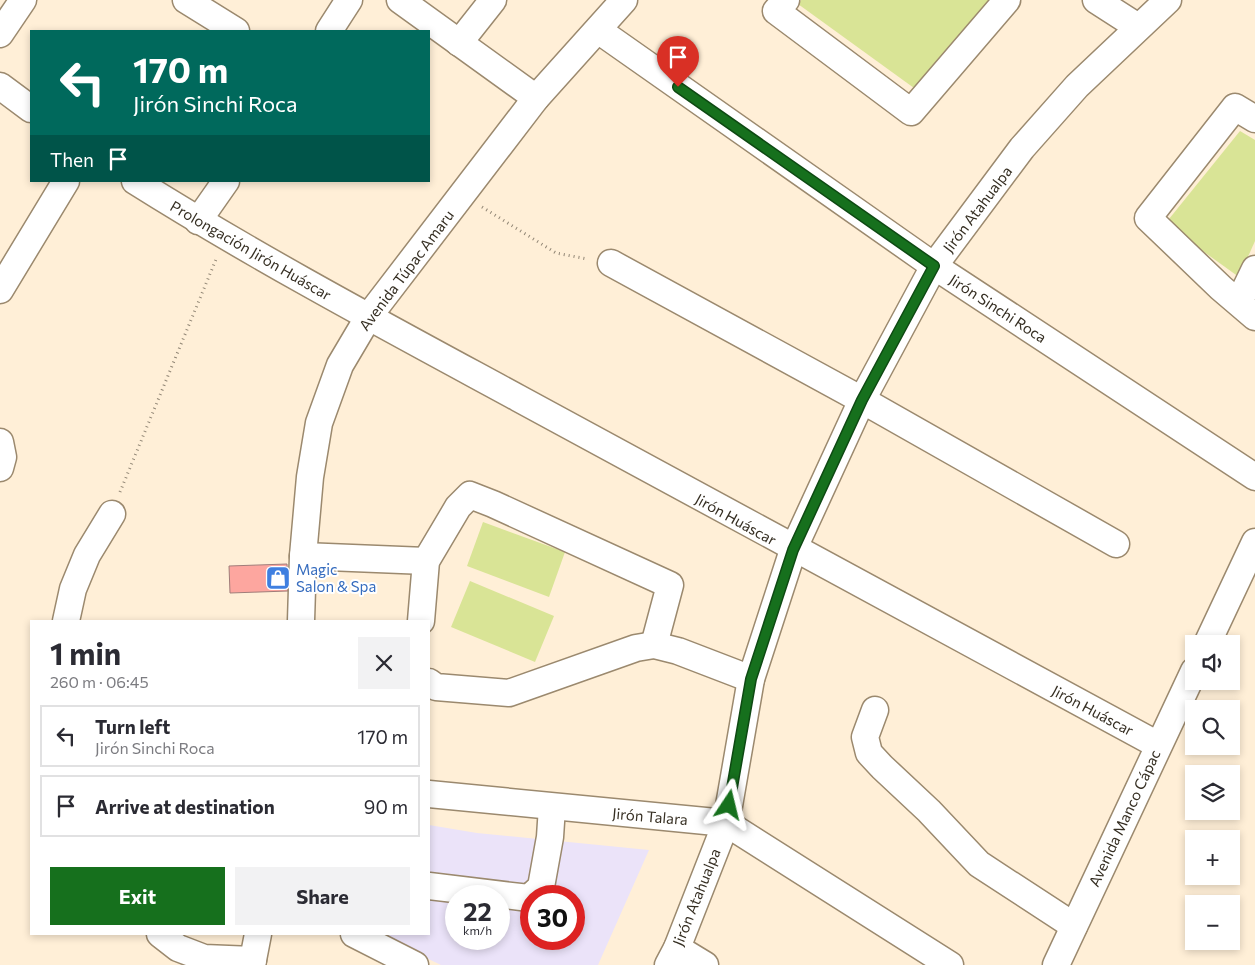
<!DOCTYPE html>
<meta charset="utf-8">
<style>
body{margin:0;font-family:Commissioner,sans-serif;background:#f2f2f3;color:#2b2b33;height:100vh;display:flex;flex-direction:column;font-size:19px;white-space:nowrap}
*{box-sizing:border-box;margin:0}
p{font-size:16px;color:#7c7c81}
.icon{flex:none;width:28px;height:28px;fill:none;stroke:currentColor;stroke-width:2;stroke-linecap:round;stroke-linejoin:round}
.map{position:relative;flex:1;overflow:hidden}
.sheet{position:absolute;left:30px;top:620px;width:400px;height:315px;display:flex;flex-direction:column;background:#fff;border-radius:0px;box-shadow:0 2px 8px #0003}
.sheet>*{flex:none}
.banner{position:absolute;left:30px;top:30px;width:400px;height:152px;border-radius:0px;box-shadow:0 2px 8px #0003;background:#00695c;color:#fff;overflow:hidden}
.controls{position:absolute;left:1185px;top:635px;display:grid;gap:10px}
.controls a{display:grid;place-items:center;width:55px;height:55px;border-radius:0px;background:#fff;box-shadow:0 2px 8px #0003;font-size:25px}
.speed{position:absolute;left:445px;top:885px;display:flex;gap:10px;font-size:25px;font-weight:700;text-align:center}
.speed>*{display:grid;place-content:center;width:65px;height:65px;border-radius:50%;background:#fff;box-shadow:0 2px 8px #0003;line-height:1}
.speed small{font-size:12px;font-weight:400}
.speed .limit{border:8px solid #d22;background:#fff;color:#111}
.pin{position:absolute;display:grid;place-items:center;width:42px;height:42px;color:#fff;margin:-51px -21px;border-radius:50% 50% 50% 0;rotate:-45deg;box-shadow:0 0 5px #0007}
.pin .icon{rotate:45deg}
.me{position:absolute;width:55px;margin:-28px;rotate:10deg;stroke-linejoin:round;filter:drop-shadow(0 0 4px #0008)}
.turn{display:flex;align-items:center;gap:18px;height:105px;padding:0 20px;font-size:22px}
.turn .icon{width:65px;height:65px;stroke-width:2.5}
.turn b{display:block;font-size:35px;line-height:42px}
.then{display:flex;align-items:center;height:48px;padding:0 20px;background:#0003;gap:10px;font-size:19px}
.round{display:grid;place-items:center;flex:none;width:52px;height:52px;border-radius:0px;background:#f2f2f3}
.overview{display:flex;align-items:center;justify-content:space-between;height:85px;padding:0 20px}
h1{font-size:30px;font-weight:700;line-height:38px}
.cta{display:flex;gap:10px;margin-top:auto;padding:10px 20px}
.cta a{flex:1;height:58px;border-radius:0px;background:#16701d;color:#fff;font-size:20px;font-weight:700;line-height:58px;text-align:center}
.cta a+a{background:#f2f2f3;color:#2b2b33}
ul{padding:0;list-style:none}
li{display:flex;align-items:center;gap:15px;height:62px;margin:0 10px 8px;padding:0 10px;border:2px solid #e1e1e2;border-radius:0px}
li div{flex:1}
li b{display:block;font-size:19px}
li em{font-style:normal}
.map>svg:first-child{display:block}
.industrial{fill:#ebe3f9;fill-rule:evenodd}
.green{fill:#d9e496}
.building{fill:#fda69f;stroke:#a07d7a}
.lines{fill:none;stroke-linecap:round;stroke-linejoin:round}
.minor-casing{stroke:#9b896e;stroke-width:29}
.path{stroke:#918675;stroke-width:3;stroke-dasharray:1 4;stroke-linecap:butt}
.minor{stroke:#fff;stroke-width:26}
.route-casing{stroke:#0e4913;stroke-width:12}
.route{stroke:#16701d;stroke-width:9}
.labels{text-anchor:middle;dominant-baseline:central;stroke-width:4;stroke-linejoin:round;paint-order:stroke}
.street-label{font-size:15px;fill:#362f23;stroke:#fff}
.shop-label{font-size:15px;fill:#366cbe;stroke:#fff;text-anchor:start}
</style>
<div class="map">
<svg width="1255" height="965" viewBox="0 0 1255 965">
<rect width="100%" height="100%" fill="#ffefd7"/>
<!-- industrial -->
<path class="industrial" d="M429,825L477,833L649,850L598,965H441L376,934H429ZM456,896H499V939H456ZM531,896H574V939H531Z"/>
<!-- green -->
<g class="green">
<polygon points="801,0 999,0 914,88 798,4"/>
<polygon points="1240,131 1255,140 1255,241 1239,277 1165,224"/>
<polygon points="483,522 565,552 549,597 467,566"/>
<polygon points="470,581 554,616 535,662 451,627"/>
</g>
<!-- building -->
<polygon class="building" points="287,564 288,591 230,593 229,566"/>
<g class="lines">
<defs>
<g id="minor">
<polyline points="186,0 236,31"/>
<polyline points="400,0 536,98"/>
<polyline points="786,0 776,11 911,112 1007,0"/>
<polyline points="1096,0 1138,27"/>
<polyline points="598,30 934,266 1255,477"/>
<polyline points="329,31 349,0"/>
<polyline points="0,34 23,0"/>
<polyline points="459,43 493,0"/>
<polyline points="0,86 31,109"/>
<polyline points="1255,119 1235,107 1148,218 1221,288 1255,317"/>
<path d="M135,181C259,259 389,328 518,398C731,515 944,631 1158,745"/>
<polyline points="198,221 226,181"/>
<polyline points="611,263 862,400 1116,544"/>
<polyline points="0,290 66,181"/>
<polyline points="1239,302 1255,269"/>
<polyline points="0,442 3,457 0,468"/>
<polyline points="303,556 426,561"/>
<polyline points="66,621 73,589 87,555 112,514"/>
<polyline points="301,621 303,556 310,477 319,423 340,365 369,316 536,98 624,0"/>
<polyline points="421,621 426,561 458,507 470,495 493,504 670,585 654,645"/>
<polyline points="1207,644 1255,542"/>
<polyline points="429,682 436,687 509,693 636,648 654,645 678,651 751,679"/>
<polyline points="875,710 865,737 869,753 882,767 929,811 979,864 1074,926"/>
<polyline points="429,794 726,823 950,965"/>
<polyline points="429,886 529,898 541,887 550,837 552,807"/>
<polyline points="160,934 178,948 204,958 253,960"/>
<polyline points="354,934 415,965"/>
<polyline points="677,948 705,965"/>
<polyline points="252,965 258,934"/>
<polyline points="668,965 677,948 726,823 751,679 793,550 862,400 934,266 1022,148 1077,86 1168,0"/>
<polyline points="1056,965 1194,671"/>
</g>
</defs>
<!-- minor casing -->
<use href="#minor" class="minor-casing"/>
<!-- path -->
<g class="path">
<polyline points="482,207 556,253 587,259"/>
<polyline points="120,492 217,257"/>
</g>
<!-- minor -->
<use href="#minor" class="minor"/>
</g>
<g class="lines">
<defs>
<polyline id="route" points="678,87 934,266 862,400 793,550 751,679 729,805"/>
</defs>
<!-- route casing -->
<use href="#route" class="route-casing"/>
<!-- route -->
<use href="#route" class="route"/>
</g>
<!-- icons -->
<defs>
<symbol id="shop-square" viewBox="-11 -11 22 22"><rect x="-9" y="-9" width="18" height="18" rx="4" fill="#3f7fe0" stroke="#fff"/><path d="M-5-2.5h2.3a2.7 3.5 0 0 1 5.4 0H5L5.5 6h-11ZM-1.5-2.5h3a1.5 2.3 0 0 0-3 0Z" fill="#fff"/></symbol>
</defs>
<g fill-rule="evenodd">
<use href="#shop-square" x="264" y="564" width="28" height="28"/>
</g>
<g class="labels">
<!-- street labels -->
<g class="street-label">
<text transform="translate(977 209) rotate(-53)">Jirón Atahualpa</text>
<text transform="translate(251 250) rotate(30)">Prolongación Jirón Huáscar</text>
<text transform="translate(406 270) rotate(-53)">Avenida Túpac Amaru</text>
<text transform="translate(998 308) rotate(33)">Jirón Sinchi Roca</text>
<text transform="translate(736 519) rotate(29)">Jirón Huáscar</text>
<text transform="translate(1093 710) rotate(28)">Jirón Huáscar</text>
<text transform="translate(650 816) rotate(5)">Jirón Talara</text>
<text transform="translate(1124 818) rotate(-65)">Avenida Manco Cápac</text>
<text transform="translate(696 897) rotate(-68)">Jirón Atahualpa</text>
</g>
<!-- shop labels -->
<g class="shop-label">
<text x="296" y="569">Magic<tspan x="296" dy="17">Salon &amp; Spa</tspan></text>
</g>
</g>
</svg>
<div class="controls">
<a><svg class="icon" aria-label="sound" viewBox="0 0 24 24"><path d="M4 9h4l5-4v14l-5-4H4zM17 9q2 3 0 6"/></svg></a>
<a><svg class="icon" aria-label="search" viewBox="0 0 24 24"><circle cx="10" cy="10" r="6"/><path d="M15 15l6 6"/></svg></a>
<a><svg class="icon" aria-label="layers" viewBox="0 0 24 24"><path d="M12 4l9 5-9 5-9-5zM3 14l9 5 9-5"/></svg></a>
<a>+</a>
<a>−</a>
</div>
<div class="speed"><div>22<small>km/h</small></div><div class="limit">30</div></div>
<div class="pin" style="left:678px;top:87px;background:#d93025"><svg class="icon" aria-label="arrive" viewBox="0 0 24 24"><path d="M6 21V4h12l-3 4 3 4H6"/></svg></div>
<svg class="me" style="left:729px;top:805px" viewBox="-20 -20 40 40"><path d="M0-17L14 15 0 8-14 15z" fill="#16701d" stroke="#fff" stroke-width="4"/></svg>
<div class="banner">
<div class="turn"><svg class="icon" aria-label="left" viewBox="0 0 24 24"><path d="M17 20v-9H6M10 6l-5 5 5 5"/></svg><div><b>170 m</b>Jirón Sinchi Roca</div></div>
<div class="then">Then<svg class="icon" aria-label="arrive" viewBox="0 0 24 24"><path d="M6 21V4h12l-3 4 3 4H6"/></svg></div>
</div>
<section class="sheet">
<div class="overview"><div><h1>1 min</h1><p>260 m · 06:45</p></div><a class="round"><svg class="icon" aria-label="close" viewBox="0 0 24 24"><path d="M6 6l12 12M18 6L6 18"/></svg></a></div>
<ul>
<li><svg class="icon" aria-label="left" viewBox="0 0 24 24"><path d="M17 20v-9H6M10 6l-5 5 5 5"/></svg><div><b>Turn left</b><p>Jirón Sinchi Roca</p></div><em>170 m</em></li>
<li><svg class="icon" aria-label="arrive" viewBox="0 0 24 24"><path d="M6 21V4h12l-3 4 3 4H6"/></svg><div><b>Arrive at destination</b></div><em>90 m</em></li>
</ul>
<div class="cta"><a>Exit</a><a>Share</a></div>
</section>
</div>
